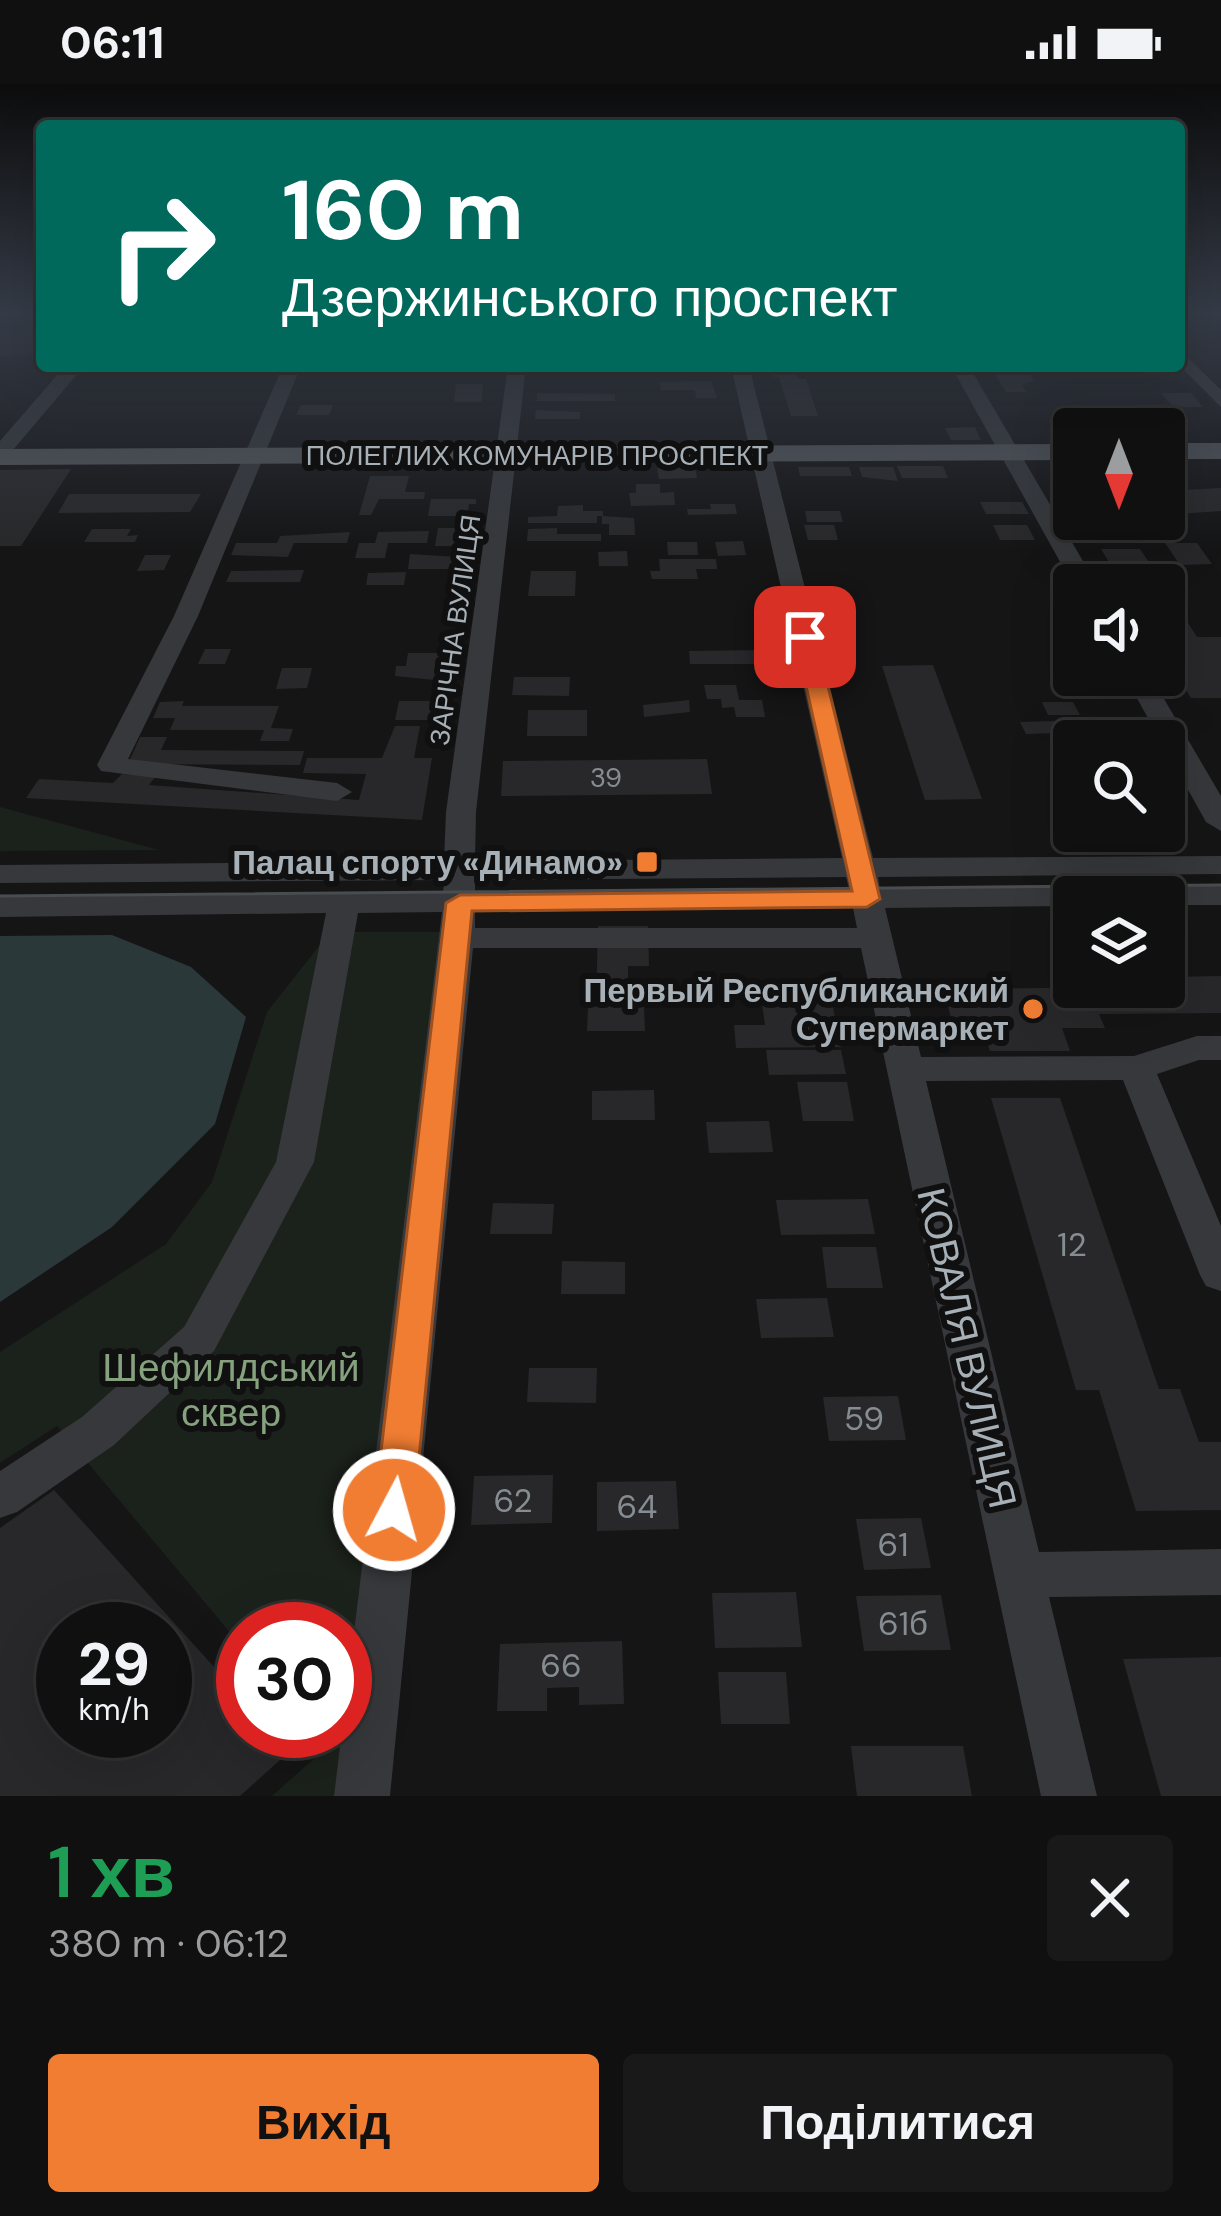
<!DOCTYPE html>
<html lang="uk">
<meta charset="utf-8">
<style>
body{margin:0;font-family:"DM Sans",sans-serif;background:#191919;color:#f1f3f6;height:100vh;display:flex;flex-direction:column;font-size:45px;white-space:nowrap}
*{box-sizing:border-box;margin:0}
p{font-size:39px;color:#9c9d9f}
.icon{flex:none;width:66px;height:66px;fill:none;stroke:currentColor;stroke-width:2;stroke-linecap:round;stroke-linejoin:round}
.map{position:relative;height:1712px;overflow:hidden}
.drawer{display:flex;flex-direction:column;background:#101010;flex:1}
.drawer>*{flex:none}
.banner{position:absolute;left:36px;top:36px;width:1149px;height:252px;border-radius:12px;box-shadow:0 12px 48px #0002,0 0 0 3px #303030;background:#00695c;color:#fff;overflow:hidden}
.needle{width:78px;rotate:180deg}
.tools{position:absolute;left:1053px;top:324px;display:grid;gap:24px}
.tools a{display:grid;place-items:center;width:132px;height:132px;border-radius:12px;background:#101010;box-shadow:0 12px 48px #0002,0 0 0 3px #303030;font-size:60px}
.speed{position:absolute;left:36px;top:1518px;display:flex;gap:24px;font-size:60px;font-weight:700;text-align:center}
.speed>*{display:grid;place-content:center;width:156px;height:156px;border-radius:50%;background:#101010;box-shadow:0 12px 48px #0002,0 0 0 3px #303030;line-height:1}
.speed small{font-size:30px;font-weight:400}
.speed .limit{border:18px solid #d22;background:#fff;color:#111}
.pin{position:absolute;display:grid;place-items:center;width:102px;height:102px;color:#fff;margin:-51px;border-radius:24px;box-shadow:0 6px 18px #0006}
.me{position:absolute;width:132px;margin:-66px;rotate:6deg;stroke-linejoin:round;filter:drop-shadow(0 0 9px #0008)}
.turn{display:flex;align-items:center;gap:42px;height:252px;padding:0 48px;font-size:54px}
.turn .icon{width:156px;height:156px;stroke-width:2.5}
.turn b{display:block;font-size:84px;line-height:102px}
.round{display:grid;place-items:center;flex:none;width:126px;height:126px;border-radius:12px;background:#191919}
.overview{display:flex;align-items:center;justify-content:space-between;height:204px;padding:0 48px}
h1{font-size:72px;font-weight:600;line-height:90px;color:#1e9e55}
.action{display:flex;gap:24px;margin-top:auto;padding:24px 48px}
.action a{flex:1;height:138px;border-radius:12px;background:#f17d32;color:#111;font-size:48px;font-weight:600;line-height:138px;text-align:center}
.action a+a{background:#191919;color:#f1f3f6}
.status{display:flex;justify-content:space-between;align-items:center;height:84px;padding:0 60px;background:#101010;direction:ltr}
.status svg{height:33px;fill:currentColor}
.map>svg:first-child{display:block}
.built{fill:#212123}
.green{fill:#1b211b}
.water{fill:#2b383a}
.building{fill:#28282a;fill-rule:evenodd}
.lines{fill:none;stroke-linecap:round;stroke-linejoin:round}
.minor{fill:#36383b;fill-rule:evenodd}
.major{fill:#52565a;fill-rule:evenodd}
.tram{stroke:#494d50;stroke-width:3}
.route{fill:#f17d32;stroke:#9d5120;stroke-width:3}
.poi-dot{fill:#f17d32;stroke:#101011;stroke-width:4.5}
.labels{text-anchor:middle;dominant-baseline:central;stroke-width:12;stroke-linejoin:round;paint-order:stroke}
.far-street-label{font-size:27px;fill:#a6b0b6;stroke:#101011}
.number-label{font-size:27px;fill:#868d92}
.poi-label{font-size:33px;font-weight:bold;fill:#a6b0b6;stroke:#101011;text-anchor:end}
.near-number-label{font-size:33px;fill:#868d92}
.near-street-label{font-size:39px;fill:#a6b0b6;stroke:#101011}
.near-park-label{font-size:39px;fill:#85a17d;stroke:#101011}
</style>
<div class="status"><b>06:11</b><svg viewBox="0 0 49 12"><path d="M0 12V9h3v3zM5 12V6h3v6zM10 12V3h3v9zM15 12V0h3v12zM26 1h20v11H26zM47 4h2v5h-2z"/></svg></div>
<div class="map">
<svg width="1221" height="1712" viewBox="0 0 1221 1712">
<rect width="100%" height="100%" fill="#151516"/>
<!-- built -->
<polygon class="built" points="0,228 42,228 42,271 0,272"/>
<!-- green -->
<g class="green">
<polygon points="0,723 159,766 0,767"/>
<polygon points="330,848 444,848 344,1712 272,1712 326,1664 312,1647 345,1647 345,1545 243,1545 243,1564 57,1342 0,1379 0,1268 166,1160 212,1098 267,928"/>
</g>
<!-- water -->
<polygon class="water" points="112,851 191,883 246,933 215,1040 112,1143 0,1218 0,852"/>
<!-- building -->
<g class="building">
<polygon points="771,284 795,284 798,295 806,295 818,332 791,332 779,293 774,293"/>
<polygon points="994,289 1029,289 1034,296 1022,301 1026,308 1006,308"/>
<polygon points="711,297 717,314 696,314 695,306 661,306 659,298"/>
<polygon points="456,300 483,300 482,318 454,318"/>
<polygon points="537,309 615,310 615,317 537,317"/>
<polygon points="1161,309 1191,309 1203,323 1173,323"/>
<polygon points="301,321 333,321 329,331 296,331"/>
<polygon points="536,326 580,328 580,335 535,335"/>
<polygon points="975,343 981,356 951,356 945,344"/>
<polygon points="897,382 943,382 948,394 902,394"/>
<polygon points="695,383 697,394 659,395 657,384"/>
<polygon points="798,383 849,383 852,392 800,392"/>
<polygon points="859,383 893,383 898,397 862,393"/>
<polygon points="71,385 21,462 0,462 0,386"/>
<polygon points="370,392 409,392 405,408 425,408 424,415 379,415 371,431 359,431"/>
<polygon points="636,400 660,400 660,409 674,408 675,421 631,422 629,409 636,409"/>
<polygon points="1221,404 1221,427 1164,431 1164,407"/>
<polygon points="69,410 201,410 190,428 58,429"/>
<polygon points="431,415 476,415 476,420 469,420 467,432 428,432"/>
<polygon points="980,418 1022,418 1029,430 986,430"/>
<polygon points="710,420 735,420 737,430 688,431 687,425 711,425"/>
<polygon points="583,421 583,427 603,427 603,432 597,432 597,439 528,439 528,433 557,432 558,422"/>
<polygon points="805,427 840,427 843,438 807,438"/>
<polygon points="602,432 634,434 635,451 609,451 609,440 602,440"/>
<polygon points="804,441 834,441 838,456 808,456"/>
<polygon points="993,441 1027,441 1035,456 1000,456"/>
<polygon points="438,444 463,444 460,462 435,462"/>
<polygon points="557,444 557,450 601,450 601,457 527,457 528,445"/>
<polygon points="92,445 131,445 127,452 138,451 135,458 84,458"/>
<polygon points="429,447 427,459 388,459 385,474 355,474 359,459 375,459 378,448"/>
<polygon points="350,448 347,459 294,459 288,473 231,471 236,459 277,459 280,452"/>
<polygon points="743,457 746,471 718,472 715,458"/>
<polygon points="667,458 697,458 698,471 668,471"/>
<polygon points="1165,459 1197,459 1212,480 1180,481"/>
<polygon points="1101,465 1140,465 1164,501 1123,501"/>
<polygon points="627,467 628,482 599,482 598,468"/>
<polygon points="410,470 458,473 457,485 408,485"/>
<polygon points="145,471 171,471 164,486 137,487"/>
<polygon points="659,475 716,475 717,485 696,485 698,495 652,495 650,487 660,487"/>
<polygon points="304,486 300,498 226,498 231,487"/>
<polygon points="531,487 576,487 575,512 528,512"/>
<polygon points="406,488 404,501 366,501 368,489"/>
<polygon points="1164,501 1197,553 1221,553 1221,614 1191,614 1164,569"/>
<polygon points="205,565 231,565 225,580 198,580"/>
<polygon points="766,566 769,580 690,580 689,567"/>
<polygon points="408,569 461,569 460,580 447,580 445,597 395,592 396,582 406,582"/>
<polygon points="933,581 982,715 925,716 882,582"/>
<polygon points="282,584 312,584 307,604 276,605"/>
<polygon points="514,593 570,593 569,612 512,611"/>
<polygon points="704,601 736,601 739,616 762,616 765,633 736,633 734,623 722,624 721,615 707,615"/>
<polygon points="689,616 690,628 644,633 643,621"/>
<polygon points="184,617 182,622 279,622 271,644 293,645 289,657 260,657 264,646 170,646 175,634 153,634 160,618"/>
<polygon points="399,617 439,617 436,636 395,636"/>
<polygon points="1042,618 1073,618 1080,631 1048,631"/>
<polygon points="528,626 587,626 587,652 527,652"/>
<polygon points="1097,635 1105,650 1067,650 1060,636"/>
<polygon points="1054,637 1060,649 1026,650 1020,638"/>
<polygon points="395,642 420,642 414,674 432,674 422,736 26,714 39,695 113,699 122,690 156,692 149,701 359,716 366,690 303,689 307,674 382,674"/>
<polygon points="140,653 167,653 161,666 304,667 300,681 128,680"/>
<polygon points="707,675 712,710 501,712 503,677"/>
<polygon points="598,842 648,842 649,882 628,882 628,923 644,923 645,947 587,947 588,923 596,923"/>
<polygon points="1221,892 1221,929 1099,930 1105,944 1062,944 1070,967 990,967 984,950 956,951 943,905 1164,903 1164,893"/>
<polygon points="832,919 841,963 736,964 734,941 765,941 762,920"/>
<polygon points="766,966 841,966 846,990 769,991"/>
<polygon points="797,998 847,998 854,1037 803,1037"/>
<polygon points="654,1006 655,1036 592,1036 592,1007"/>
<polygon points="991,1014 1060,1014 1159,1305 1180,1305 1199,1358 1221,1358 1221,1426 1136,1427 1099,1306 1076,1306"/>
<polygon points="769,1037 773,1068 709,1069 706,1038"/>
<polygon points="868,1115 875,1150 781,1151 776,1116"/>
<polygon points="493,1119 554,1120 552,1150 490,1150"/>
<polygon points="822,1163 876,1163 883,1204 827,1204"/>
<polygon points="562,1177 625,1178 625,1210 561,1210"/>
<polygon points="827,1214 834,1253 761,1254 756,1215"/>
<polygon points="529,1284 597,1284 596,1319 527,1318"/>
<polygon points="898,1312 906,1356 829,1357 823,1313"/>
<polygon points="553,1391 552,1439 471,1441 474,1392"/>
<polygon points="676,1397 679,1445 597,1447 597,1398"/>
<path d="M54,1406L243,1615V1647H272L290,1667L240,1712H0V1444ZM63,1545H165V1647H63Z"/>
<polygon points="921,1434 931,1484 864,1486 856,1435"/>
<polygon points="796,1508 802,1563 715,1564 712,1509"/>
<polygon points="941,1511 951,1566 864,1567 856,1512"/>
<polygon points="622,1557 624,1620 579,1621 579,1603 547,1604 547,1627 497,1627 500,1560"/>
<polygon points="1221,1573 1221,1712 1161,1712 1123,1575"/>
<polygon points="718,1588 786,1588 790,1640 721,1640"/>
<polygon points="851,1662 963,1662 972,1712 857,1712"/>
</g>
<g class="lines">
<!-- minor -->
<g class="minor">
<polygon points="1179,265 1221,306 1221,323 1179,281"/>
<polygon points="65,282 84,282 7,373 0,375 0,357"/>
<polygon points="283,282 301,282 198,532 128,675 337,699 352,708 337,717 101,687 97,681 174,532"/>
<path d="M508,282H526L476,728L475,777L842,774L731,282H749L873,774L1221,772V790L878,793L880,805L1221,801V821H1164V813H1074V822L885,824L921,973L1134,972L1197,952H1221V976H1199L1157,990L1221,1142V1207L1206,1202L1200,1191L1123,996L926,997L1039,1468L1221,1465V1511L1049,1513L1097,1712H1041L861,864H473L390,1712H334L442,828L358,829L314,1078L214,1267L114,1361L17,1428L0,1434V1387L82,1333L184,1243L276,1078L326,829L0,833V813L443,809L444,796L0,799V781L444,777L446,728ZM846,793L849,805L475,809V796ZM853,824L857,844H475V828Z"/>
<polygon points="951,282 969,282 1097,501 1073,501"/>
<polygon points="1124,591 1150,591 1221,712 1221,747 1206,738"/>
</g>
<!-- major -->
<g class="major">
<rect x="1164" y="359" width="57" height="16"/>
<polygon points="1074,360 1074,376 0,381 0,365"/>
</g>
<!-- tram -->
<polyline class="tram" points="0,812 1221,801"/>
</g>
<!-- sky -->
<linearGradient id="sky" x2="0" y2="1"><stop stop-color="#0c0c0c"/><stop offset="0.49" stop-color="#353b47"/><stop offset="1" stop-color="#353b47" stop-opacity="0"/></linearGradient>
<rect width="1221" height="467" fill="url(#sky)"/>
<!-- route -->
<polygon class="route" points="805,546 816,553 880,815 867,823 472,827 414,1426 408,1439 394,1444 380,1439 374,1426 446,819 460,811 852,807 795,553"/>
<!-- markers -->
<g class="poi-dot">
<rect x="635" y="766" width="24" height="24" rx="6"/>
<circle cx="1033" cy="925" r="12"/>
</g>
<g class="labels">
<!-- far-street labels -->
<g class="far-street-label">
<text x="537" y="371">ПОЛЕГЛИХ КОМУНАРІВ ПРОСПЕКТ</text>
<text transform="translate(455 546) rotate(-82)">ЗАРІЧНА ВУЛИЦЯ</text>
</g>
<!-- number labels -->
<g class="number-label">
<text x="606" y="693">39</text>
</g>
<!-- poi labels -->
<g class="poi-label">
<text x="623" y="778">Палац спорту «Динамо»</text>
<text x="1009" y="906">Первый Республиканский<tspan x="1009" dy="38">Супермаркет</tspan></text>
</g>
<!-- near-number labels -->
<g class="near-number-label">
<text x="1072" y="1160">12</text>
<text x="864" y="1334">59</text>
<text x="513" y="1416">62</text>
<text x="637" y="1422">64</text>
<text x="893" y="1460">61</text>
<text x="903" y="1539">61б</text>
<text x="561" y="1581">66</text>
</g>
<!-- near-street labels -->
<g class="near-street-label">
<text transform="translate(967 1264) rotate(77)">КОВАЛЯ ВУЛИЦЯ</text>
</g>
<!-- near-park labels -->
<g class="near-park-label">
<text x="231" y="1283">Шефилдський<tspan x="231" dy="45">сквер</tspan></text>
</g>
</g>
</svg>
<div class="tools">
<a><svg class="needle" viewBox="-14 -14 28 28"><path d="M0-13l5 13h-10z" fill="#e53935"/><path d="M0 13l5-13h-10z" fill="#9c9d9f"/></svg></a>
<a><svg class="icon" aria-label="sound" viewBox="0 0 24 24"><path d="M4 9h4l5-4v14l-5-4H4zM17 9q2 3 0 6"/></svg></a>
<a><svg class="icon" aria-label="search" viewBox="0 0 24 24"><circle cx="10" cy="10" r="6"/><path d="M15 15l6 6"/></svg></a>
<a><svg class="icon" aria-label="layers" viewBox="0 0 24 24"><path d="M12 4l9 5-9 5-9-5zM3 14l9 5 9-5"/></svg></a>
</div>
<div class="speed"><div>29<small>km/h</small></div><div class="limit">30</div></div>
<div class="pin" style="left:805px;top:553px;background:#d93025"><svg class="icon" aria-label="arrive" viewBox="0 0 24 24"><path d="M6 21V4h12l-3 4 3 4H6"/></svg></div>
<svg class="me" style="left:394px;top:1426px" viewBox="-20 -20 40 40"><circle r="17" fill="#f17d32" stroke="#fff" stroke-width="3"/><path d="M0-11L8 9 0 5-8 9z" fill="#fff"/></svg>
<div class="banner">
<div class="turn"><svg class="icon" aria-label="right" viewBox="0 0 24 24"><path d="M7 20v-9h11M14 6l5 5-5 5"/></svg><div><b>160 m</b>Дзержинського проспект</div></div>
</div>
</div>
<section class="drawer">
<div class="overview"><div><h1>1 хв</h1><p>380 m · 06:12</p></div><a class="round"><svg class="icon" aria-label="close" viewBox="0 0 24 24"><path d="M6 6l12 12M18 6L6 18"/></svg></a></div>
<div class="action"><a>Вихід</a><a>Поділитися</a></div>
</section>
